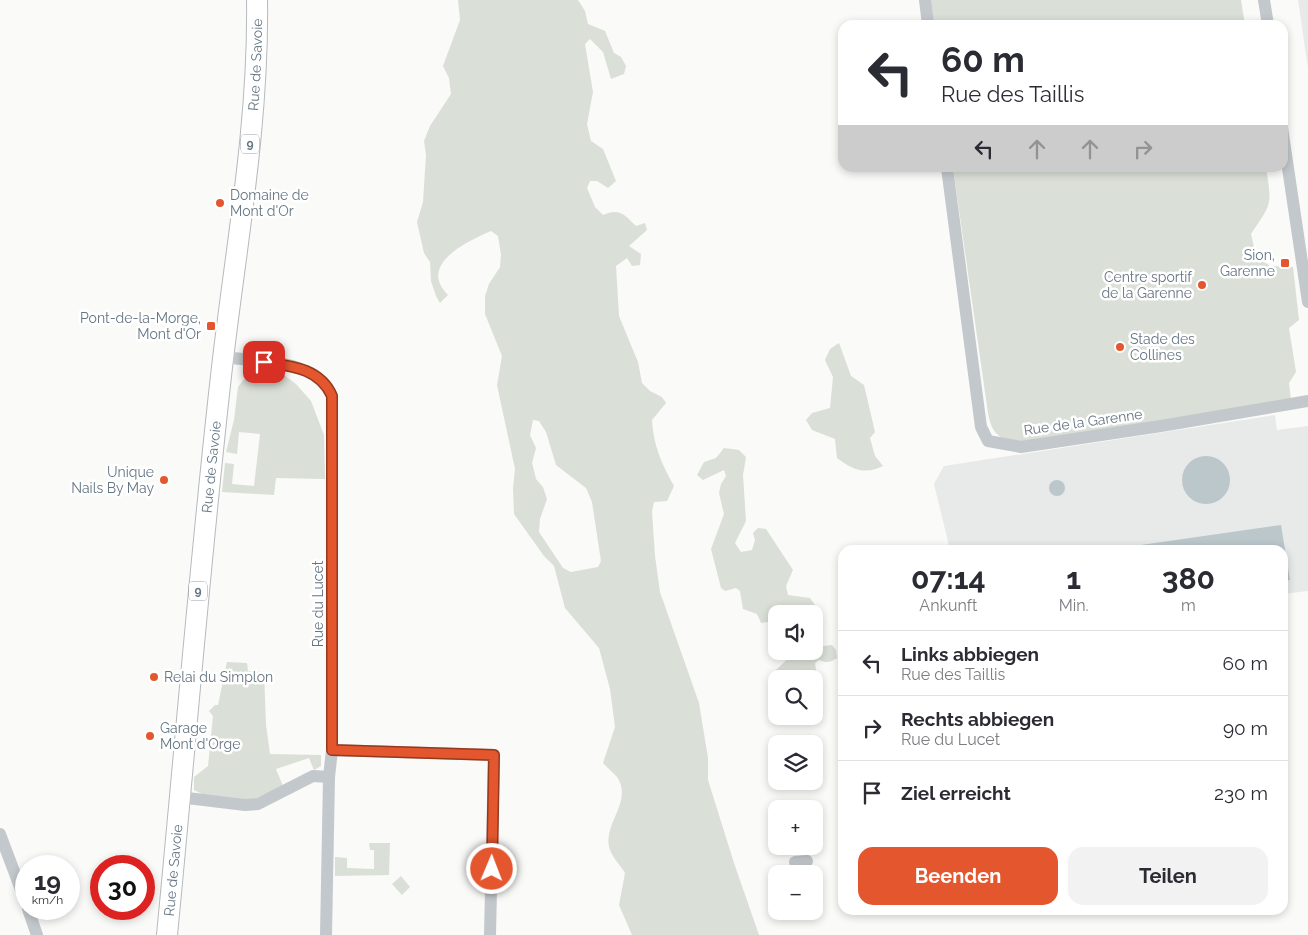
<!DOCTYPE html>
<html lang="de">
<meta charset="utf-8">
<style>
body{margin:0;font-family:Raleway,sans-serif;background:#f2f2f3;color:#2b2b33;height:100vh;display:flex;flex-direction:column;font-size:19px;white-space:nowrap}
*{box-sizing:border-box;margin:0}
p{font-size:16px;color:#7c7c81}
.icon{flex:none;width:28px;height:28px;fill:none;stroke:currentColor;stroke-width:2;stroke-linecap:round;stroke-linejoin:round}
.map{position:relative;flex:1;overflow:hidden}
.sheet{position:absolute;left:838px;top:545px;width:450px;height:370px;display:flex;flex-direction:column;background:#fff;border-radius:15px;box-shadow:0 2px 8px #0003}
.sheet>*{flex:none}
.banner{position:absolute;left:838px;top:20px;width:450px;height:152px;border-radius:15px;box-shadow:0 2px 8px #0003;background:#fff;color:#2b2b33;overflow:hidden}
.tools{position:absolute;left:768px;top:605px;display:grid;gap:10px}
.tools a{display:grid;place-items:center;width:55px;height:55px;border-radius:10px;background:#fff;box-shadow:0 2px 8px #0003;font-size:25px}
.speed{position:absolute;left:15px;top:855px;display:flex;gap:10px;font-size:25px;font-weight:700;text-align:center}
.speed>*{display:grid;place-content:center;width:65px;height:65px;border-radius:50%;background:#fff;box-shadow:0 2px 8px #0003;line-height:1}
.speed small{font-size:12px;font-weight:400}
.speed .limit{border:8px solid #d22;background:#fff;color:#111}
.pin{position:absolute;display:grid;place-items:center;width:42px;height:42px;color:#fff;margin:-21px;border-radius:10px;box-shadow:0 2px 8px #0006}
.me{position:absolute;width:55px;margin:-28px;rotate:1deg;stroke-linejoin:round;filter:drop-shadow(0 0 4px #0008)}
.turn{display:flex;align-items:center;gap:18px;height:105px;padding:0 20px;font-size:22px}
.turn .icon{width:65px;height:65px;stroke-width:2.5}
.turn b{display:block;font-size:35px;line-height:42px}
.lanes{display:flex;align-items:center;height:48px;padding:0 20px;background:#0003;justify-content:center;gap:25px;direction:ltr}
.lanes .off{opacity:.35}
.eta{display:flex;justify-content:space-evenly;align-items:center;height:85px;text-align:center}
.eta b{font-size:30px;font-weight:700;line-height:35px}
.button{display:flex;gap:10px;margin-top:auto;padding:10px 20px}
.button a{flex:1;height:58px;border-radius:15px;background:#e4572e;color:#fff;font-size:20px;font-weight:700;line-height:58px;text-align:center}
.button a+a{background:#f2f2f3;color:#2b2b33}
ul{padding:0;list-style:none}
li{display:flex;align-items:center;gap:15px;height:65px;padding:0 20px;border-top:1px solid #e1e1e2}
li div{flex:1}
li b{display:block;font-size:19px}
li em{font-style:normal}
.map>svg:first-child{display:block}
.built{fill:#e8e9e9}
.green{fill:#dadfd7;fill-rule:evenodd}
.water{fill:#bbc7cb}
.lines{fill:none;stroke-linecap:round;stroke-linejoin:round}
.primary-casing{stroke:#b5babe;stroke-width:22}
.street{stroke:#c3c8cc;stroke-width:12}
.primary{stroke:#fff;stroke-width:20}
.route-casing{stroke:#94391e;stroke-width:12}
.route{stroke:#e4572e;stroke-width:9}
.poi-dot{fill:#e4572e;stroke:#fff;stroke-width:2}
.labels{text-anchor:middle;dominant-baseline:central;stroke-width:5;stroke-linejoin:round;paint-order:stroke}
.shield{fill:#fff;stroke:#939fa8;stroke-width:1}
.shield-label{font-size:12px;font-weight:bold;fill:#657683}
.street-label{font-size:14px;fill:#657683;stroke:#fff}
.poi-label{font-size:14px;fill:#657683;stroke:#fff;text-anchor:start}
</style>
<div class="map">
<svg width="1308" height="935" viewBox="0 0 1308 935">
<rect width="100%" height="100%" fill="#fafaf8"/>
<!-- built -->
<g class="built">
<polygon points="1298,0 1308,0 1308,69"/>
<polygon points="1275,415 1277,430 1308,426 1308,591 1283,594 1282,550 950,550 934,484 944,466"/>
</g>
<!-- green -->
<g class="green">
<path d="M458,0H578L585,11L588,24L605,31L614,53L621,57L626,66L624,74L611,79L603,52L590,39L585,44L593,92L587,124L591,141L603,149L616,181L608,188L597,181H590L587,188L595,207L603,215C619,208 624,214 636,226L645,223L647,230L629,246L641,254L640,265L632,266L627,258L616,266L619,316L638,362L642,383L650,391L662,397L666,403L652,420C653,444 662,465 674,486L667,501L654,502L652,512L655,556L660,592L699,703L708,758V780L734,863L759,935H632L619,905L625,873C621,866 613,858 610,850C601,825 634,802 617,777C613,772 607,768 603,763L615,727L610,689L599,648L565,608L554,566L544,556L514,514L513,488L515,469L497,385L502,356L485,314V296L489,284L500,267L501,255L498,236L491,231C468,241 417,264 448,295L440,303L436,296L431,281L430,262L424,253L417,222L423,202L426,155L424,141L430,126L451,94L449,78L443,66L460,20ZM533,420L539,421L546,432L556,465L586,488L592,502L601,561L598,567L571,572L563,568L539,532L540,519L547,499L543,487L536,479L532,463L536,448L530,435Z"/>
<polygon points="930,0 1241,0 1245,25 933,25"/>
<path d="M953,168H1266C1272,205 1272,203 1251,234L1256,256L1270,266L1293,267L1299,320L1289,328L1296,372L1289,383L1291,400L1019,444C999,438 992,435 988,413Z"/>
<path d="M839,343L851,376L864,385L875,432L870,438L875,456L883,466C865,475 853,470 837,458L835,439L812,430L806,420L812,413L830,408L833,377L825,360L830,349Z"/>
<polygon points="257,374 284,375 296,384 311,401 324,435 325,479 276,478 274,495 222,492 225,463 234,464 232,484 254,486 260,434 239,432 237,454 226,452 234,420 238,387 245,378"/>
<polygon points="724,448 739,450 746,457 743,475 746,521 735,543 741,552 752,550 755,540 753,533 758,528 766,529 793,570 786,586 788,595 810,598 822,615 814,627 814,614 807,611 776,614 776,621 761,623 757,614 743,609 740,591 736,588 725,591 721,588 711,549 724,514 719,493 721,484 726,476 724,470 703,480 697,475 704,462 716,458"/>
<path d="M832,645L836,650L837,658C830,663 826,663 819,660L815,663L818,684L814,691V679H806L802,676L799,679H776V686L775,671L796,651L813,654L823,646Z"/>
<polygon points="227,662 247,663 248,671 264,672 266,725 270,754 321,755 321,766 314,770 309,758 276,769 283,786 252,800 202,794 194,790 194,777 208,766 213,716 209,711 215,705 218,705"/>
<polygon points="369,843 390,843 389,875 335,876 335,857 347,858 347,868 374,869 374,850 370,850"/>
<polygon points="401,876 410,887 402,895 392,884"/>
</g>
<!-- water -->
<g class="water">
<circle cx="1206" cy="480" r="24"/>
<circle cx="1057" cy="488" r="8"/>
<polygon points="1281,525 1290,580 1283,581 1282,550 1127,550 1127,547"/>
</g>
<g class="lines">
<defs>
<g id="primary">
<path id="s1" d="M167,935C185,749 200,562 221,376C235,251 259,126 257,0"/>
</g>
</defs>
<!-- primary casing -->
<use href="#primary" class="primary-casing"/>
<!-- street -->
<g class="street">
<polyline points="925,0 928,25"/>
<polyline points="1264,0 1268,25"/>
<polyline points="1282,128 1308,302"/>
<polyline points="947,168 981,427 988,441 1021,447 1161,426 1308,401"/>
<path d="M223,357C259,362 315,358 332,396V750L329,777L326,935"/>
<polyline points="332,750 494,755 490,935"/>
<polyline points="179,797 245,805 258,804 313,776 329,777"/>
<polyline points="0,834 26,903"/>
<polyline points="795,862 807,861"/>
<polyline points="28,909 37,935"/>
</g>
<!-- primary -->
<use href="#primary" class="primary"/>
</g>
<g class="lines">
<defs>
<path id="route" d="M264,362C291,366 320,368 332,396V750L494,755L492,869"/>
</defs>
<!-- route casing -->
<use href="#route" class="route-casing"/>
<!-- route -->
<use href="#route" class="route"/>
</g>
<!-- markers -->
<g class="poi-dot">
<circle cx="220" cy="203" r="5"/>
<rect x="1280" y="258" width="10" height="10" rx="2.5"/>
<circle cx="1202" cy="285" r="5"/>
<rect x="206" y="321" width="10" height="10" rx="2.5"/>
<circle cx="1120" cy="347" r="5"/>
<circle cx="164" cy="480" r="5"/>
<circle cx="154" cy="677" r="5"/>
<circle cx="150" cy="736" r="5"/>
</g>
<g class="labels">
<!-- shield labels -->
<g class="shield">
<rect x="241" y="134.5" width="18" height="19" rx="4"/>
<rect x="189" y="581.5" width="18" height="19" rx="4"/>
</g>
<g class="shield-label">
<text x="250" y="144">9</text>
<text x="198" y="591">9</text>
</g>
<!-- street labels -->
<g class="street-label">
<text stroke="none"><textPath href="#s1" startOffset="875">Rue de Savoie</textPath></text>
<text transform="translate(1083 422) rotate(-8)">Rue de la Garenne</text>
<text stroke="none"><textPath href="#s1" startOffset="470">Rue de Savoie</textPath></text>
<text transform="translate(318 604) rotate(-90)">Rue du Lucet</text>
<text stroke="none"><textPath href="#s1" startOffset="65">Rue de Savoie</textPath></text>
</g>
<!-- poi labels -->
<g class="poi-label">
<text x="230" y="195">Domaine de<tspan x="230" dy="16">Mont d'Or</tspan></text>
<text x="1275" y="255" text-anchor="end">Sion,<tspan x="1275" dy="16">Garenne</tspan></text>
<text x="1192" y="277" text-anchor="end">Centre sportif<tspan x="1192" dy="16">de la Garenne</tspan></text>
<text x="201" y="318" text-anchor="end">Pont-de-la-Morge,<tspan x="201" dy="16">Mont d'Or</tspan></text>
<text x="1130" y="339">Stade des<tspan x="1130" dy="16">Collines</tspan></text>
<text x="154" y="472" text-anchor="end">Unique<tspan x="154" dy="16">Nails By May</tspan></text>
<text x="164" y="677">Relai du Simplon</text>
<text x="160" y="728">Garage<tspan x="160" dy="16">Mont d'Orge</tspan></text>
</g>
</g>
</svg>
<div class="tools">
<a><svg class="icon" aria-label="sound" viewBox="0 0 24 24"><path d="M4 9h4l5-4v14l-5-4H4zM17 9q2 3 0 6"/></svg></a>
<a><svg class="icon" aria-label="search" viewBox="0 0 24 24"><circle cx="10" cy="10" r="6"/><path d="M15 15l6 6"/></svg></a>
<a><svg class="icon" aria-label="layers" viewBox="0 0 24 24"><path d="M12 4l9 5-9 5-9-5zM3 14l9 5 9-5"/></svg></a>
<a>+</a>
<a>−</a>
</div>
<div class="speed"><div>19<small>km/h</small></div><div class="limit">30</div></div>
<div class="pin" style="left:264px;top:362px;background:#d93025"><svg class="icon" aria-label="arrive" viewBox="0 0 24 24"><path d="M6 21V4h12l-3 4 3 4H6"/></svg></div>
<svg class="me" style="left:492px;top:869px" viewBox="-20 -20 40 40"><circle r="17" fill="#e4572e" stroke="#fff" stroke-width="3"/><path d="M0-11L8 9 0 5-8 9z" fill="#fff"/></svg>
<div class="banner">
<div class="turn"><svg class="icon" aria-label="left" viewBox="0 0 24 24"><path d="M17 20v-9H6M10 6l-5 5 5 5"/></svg><div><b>60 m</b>Rue des Taillis</div></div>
<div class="lanes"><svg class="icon" aria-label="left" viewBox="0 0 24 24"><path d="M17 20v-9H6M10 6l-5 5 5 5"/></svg><svg class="icon off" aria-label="ahead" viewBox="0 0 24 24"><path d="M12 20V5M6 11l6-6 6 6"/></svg><svg class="icon off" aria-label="ahead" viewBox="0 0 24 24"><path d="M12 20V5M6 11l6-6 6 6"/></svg><svg class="icon off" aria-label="right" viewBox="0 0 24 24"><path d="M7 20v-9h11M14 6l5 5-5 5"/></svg></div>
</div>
<section class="sheet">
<div class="eta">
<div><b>07:14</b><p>Ankunft</p></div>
<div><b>1</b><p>Min.</p></div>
<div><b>380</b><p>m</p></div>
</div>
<ul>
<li><svg class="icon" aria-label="left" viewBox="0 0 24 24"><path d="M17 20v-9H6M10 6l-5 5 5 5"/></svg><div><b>Links abbiegen</b><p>Rue des Taillis</p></div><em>60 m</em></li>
<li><svg class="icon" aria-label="right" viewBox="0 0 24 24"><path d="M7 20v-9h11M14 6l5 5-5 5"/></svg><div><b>Rechts abbiegen</b><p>Rue du Lucet</p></div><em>90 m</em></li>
<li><svg class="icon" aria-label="arrive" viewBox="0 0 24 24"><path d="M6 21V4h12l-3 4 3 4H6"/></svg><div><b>Ziel erreicht</b></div><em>230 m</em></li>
</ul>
<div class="button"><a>Beenden</a><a>Teilen</a></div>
</section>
</div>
